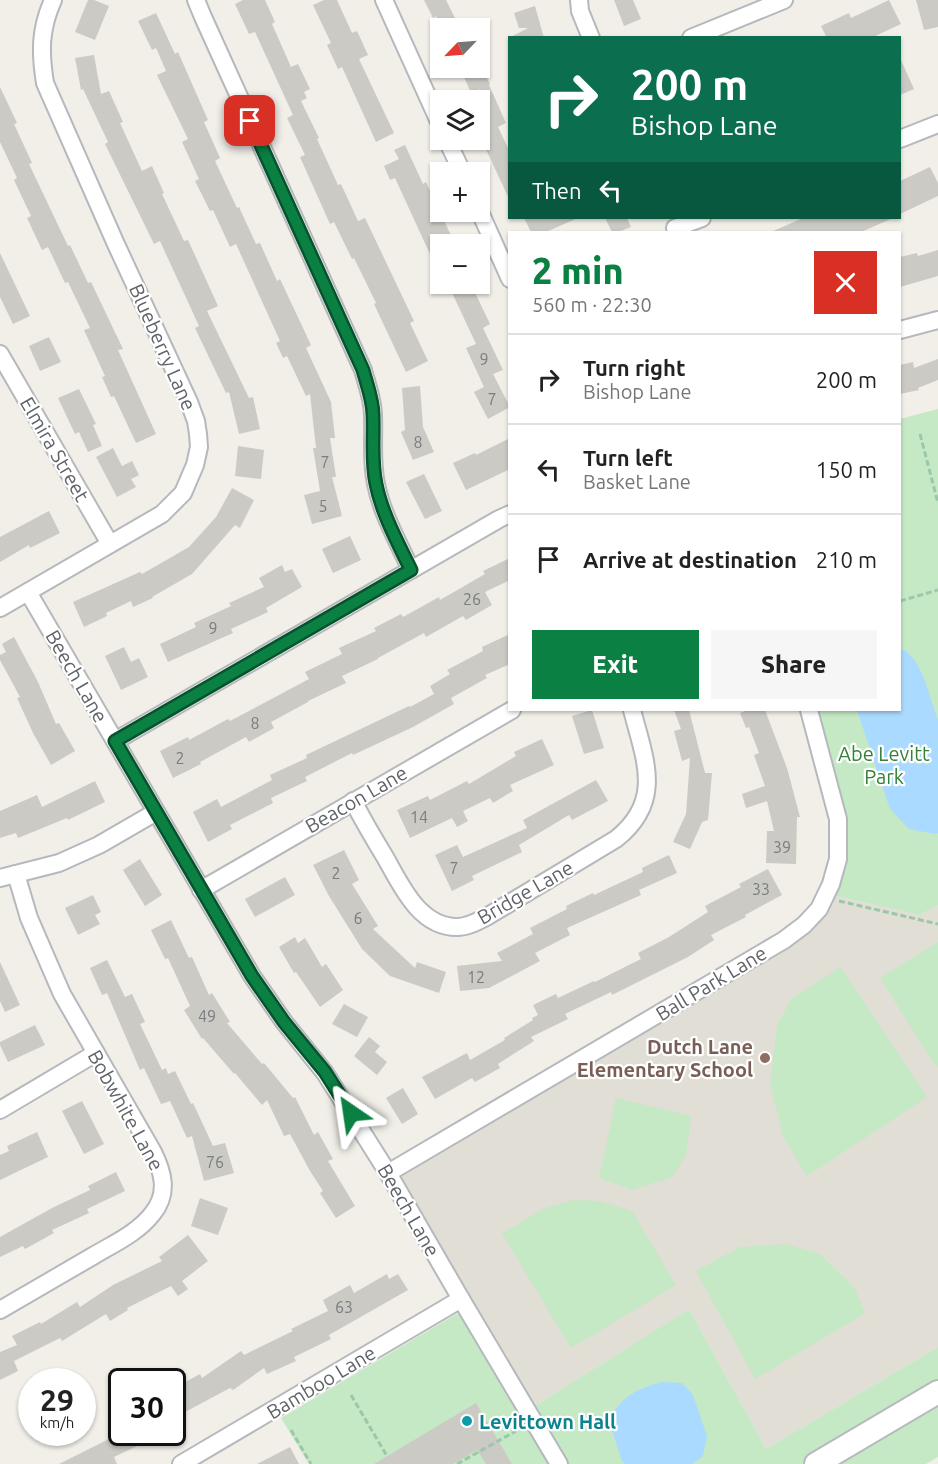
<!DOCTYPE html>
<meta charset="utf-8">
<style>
body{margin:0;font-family:Ubuntu,sans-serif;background:#f6f6f6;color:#222;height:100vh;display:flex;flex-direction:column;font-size:22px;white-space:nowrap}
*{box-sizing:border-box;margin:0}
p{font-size:20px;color:#767676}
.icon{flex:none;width:33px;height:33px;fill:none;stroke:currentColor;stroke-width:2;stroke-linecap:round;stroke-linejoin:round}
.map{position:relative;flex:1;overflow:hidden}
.panel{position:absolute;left:508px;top:231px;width:393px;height:480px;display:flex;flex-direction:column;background:#fff;border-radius:0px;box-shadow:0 2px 4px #0004}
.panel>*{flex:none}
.top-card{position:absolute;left:508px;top:36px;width:393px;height:183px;border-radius:0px;box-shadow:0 2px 4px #0004;background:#0b6e4f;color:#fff;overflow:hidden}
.needle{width:39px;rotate:245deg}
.controls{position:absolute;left:430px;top:18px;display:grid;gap:12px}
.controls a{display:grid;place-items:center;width:60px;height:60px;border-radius:0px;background:#fff;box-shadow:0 2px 4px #0004;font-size:30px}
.speed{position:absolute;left:18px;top:1368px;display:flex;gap:12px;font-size:30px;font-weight:700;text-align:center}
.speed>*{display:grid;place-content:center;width:78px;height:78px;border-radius:50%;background:#fff;box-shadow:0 2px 4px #0004;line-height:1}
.speed small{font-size:15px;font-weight:400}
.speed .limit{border:3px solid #111;border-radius:9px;background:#fff;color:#111}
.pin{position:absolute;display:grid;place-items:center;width:51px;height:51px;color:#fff;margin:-26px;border-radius:12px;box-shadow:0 3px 9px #0006}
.me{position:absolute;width:66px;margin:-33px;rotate:328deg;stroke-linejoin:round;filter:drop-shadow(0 0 4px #0008)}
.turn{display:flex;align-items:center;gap:21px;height:126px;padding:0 24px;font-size:27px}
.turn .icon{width:78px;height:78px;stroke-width:2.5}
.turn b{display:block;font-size:42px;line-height:51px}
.then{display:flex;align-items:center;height:57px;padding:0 24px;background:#0003;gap:12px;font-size:22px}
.round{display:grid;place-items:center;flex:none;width:63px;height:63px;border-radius:0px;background:#f6f6f6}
.headline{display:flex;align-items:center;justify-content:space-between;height:102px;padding:0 24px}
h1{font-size:36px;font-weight:800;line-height:45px;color:#0b8043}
.button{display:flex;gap:12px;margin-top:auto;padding:12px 24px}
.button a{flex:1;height:69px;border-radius:0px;background:#0b8043;color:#fff;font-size:24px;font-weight:800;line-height:69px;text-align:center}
.button a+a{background:#f6f6f6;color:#222}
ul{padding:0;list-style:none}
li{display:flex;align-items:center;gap:18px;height:90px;padding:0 24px;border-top:2px solid #e0e0e0}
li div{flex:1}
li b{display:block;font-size:22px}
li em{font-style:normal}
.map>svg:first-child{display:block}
.education{fill:#e1ded6}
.green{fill:#c5e8c5}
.water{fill:#aadaff}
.building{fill:#cccac5}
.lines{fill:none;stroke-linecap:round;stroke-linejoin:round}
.street-casing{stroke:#b5b8bc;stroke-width:20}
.secondary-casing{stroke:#b6babf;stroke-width:26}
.path{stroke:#9cc7a9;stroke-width:3;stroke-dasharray:6 3;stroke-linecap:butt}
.street{stroke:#fff;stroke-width:16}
.secondary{stroke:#fff;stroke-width:22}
.route-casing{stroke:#07532c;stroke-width:15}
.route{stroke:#0b8043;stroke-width:10}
.education-dot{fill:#8d6e63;stroke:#fff;stroke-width:2}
.culture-dot{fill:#0f9aa8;stroke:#fff;stroke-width:2}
.labels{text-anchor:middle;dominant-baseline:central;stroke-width:4.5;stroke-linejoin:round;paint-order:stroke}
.number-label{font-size:16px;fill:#7a7d7f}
.street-label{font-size:20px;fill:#5f6368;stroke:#fff}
.park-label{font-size:20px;fill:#348238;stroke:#fff}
.education-label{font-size:20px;font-weight:bold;fill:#785e54;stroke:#fff;text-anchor:end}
.culture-label{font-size:20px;font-weight:bold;fill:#0d838f;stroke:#fff;text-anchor:start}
</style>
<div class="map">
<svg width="938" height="1464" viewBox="0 0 938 1464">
<rect width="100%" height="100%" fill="#f1efe8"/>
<!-- education -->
<polygon class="education" points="836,896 920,915 938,905 938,1347 766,1449 689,1309 530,1409 392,1174 792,943"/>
<!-- green -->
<g class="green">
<polygon points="938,409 938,905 920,915 836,896 844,822 814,710 900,710 900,419"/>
<polygon points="938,942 938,1066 936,1067 880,978"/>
<polygon points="841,967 927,1097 807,1176 783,1136 770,1084 777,1026 791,999"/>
<polygon points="616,1098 691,1116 686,1155 672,1177 632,1190 599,1178"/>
<polygon points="573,1200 600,1201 632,1211 676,1285 571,1348 502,1233 545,1208"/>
<polygon points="786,1244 820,1254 854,1287 865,1313 755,1379 696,1271 740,1247"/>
<polygon points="689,1309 766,1449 938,1347 938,1457 926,1464 563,1464 530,1409"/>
<polygon points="463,1310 554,1464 309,1464 281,1418"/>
</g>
<!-- water -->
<g class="water">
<polygon points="900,650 905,650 916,662 924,678 938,721 938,833 935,834 909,829 890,809 857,710 900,710"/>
<path d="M662,1382L682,1383L693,1395L707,1436L703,1456L692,1464H625L622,1461L611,1427L606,1426L605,1421C612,1417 613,1412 618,1406C630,1391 645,1387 662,1382Z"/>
</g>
<!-- building -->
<g class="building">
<polygon points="88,0 94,0 109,6 95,40 75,32"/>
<polygon points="243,0 265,0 275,22 272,24 291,67 298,64 310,89 304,92 307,98 301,101 319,138 317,139 338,185 341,184 358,221 365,218 414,321 410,323 428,361 406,372 374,304 376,303 354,258 352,259 334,222 330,224 300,157 305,155 287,118 293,115 255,32 249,34 235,4"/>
<polygon points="324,0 337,0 352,33 357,31 368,55 359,59 394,133 376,142 342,67 338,69 327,45 331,43 313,5"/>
<polygon points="424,0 446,0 460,28 442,28 436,16 433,18"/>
<polygon points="614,0 633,0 641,19 624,26"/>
<polygon points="889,0 901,24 871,38 827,38 821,26 849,13 851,18"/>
<polygon points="916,0 938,0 938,27 924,30"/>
<polygon points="535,6 544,38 509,38 528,28 519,28 514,13"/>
<polygon points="156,13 175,54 178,52 208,120 204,122 220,158 215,161 237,208 239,207 256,244 260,243 277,281 280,279 311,345 306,348 331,402 335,438 330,438 336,477 332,477 342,516 312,524 304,495 320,491 313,448 316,448 310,394 306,396 287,356 283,358 276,343 280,341 236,244 230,247 213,210 210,211 195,181 199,179 182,142 188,139 157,75 166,71 156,48 152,50 138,21"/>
<polygon points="94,55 101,94 109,91 123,122 120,123 142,171 152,166 164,193 162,194 184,241 188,240 218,306 207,311 249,398 253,397 260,429 239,434 229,392 226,393 195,328 199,326 182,289 160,241 154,244 105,144 108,142 83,89 81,90 75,58"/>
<polygon points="900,58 914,89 900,95"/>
<polygon points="480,66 482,68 490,84 489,85 506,123 498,127 510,152 510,201 484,145 488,143 480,126 480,89 471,93 460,68 480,68"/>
<polygon points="0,87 17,123 14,124 32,163 29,164 68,246 70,245 88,283 91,282 123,349 118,350 156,434 136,443 114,396 111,397 102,377 105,376 84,330 90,328 68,282 65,283 48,247 42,250 27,218 31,216 14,180 17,178 0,142"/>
<polygon points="405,145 423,184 426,182 455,244 441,244 441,278 395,178 390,180 384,166 399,159 394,150"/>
<polygon points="930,167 938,183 938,196 900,214 900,181"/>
<polygon points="524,218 578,218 546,232 531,232"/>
<polygon points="605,218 627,218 631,227 618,232 612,232"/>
<polygon points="803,218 893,218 861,232 771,232"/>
<polygon points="938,250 938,276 900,287 900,257 917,253 918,256"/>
<polygon points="0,253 30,316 13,324 0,297"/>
<polygon points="448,284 471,284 490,324 483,328 503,370 493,374 510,407 488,419 474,392 484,387 466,348 476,344"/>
<polygon points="49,337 61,362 40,371 29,346"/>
<polygon points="938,359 938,380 918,388 919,390 900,394 900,365 913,362 914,368"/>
<polygon points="420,386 423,427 434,452 413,460 401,432 405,430 402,388"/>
<polygon points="79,389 96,424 93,425 102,446 88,452 79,432 75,434 58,398"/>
<polygon points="510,438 510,469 466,490 453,463 475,453 476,455"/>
<polygon points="238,446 264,450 261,479 235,476"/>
<polygon points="113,448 122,466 132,461 139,475 131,479 136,487 117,497 96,457"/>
<polygon points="424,474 442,511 425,519 406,482"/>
<polygon points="232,488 254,500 240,528 235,525 192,574 152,597 153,598 133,607 131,601 106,613 107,616 84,627 73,602 140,572 142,574 189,547 216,517"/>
<polygon points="49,511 60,533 30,548 29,545 0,562 0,537"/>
<polygon points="350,536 361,560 333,573 322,549"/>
<polygon points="510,558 510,580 485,592 492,605 466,620 463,616 426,637 424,633 378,658 378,659 342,676 346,683 308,701 308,702 271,722 274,728 249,742 246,737 200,762 201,764 173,778 160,751 188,737 189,740 228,719 230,721 309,679 305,672 342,654 339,648 376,631 374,628 401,614 403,617 439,597 440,600 485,574 483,571"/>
<polygon points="282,565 285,572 292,569 302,587 266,608 268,612 231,629 233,633 168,662 160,644 196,627 194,623 231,606 229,603 264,587 259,578"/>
<polygon points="510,634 510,664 485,675 487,678 451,698 454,704 413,727 353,755 352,753 305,777 307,781 271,798 273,803 230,825 232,829 208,842 193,812 217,799 221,807 272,780 270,775 307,758 306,755 409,706 410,707 434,694 430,686 450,674 447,670 483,651 482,647"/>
<polygon points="14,637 38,682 56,724 59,723 75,751 51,765 33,733 17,698 20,697 0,660 0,655 6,652 2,644"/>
<polygon points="124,647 131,662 139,658 148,677 121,690 105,656"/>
<polygon points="592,710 604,748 584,754 572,716"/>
<polygon points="674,710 689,710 705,773 712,773 708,820 702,822 690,849 673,842 686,814 690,758 682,761 674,731 681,729"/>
<polygon points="748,710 765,710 787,768 800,817 797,817 796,864 766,863 767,831 774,831 767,801 746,808 742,794 765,786 754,755 759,753 749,727 746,728 740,713"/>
<polygon points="542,739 554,765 510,785 513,791 493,803 490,798 463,811 468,821 457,827 452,818 410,838 397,810 428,796 430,800 467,781 469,784 516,756 514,752"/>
<polygon points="596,780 608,801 572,820 569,815 519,845 522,852 472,876 474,880 452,891 435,855 457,845 463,857 527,828 523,820"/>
<polygon points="95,781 105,802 68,820 67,818 18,838 16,833 0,838 0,811 37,795 42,807"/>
<polygon points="344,850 359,880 352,884 378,926 373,929 415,968 417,962 446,972 439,993 390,976 362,949 329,896 313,865"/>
<polygon points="669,855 677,873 639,890 641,895 567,928 570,935 535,953 540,961 489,988 460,991 457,966 502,961 497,953 533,934 530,928 567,909 566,906 593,893 594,895 643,872 642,868"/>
<polygon points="140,859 162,895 145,906 123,870"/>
<polygon points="768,869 782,895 745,915 746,917 711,935 714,940 688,957 612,995 611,992 565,1014 568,1019 531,1037 534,1041 498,1064 500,1068 475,1082 472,1078 435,1099 422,1077 467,1053 470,1060 505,1040 504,1038 533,1020 532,1018 538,1015 533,1005 556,994 558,998 594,981 595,982 641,959 638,953 669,937 708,912 705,906 741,887 739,884"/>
<polygon points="285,877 295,895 255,917 245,899"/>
<polygon points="93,895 101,912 95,915 100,924 78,935 65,908"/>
<polygon points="171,920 189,958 192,957 209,995 212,993 230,1022 227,1023 262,1064 264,1063 293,1098 295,1097 314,1135 318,1132 333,1159 328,1161 355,1206 336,1218 320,1193 323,1191 310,1171 290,1134 284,1136 267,1100 262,1105 235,1073 234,1074 203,1038 202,1039 184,1010 190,1006 168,958 165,959 151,930"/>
<polygon points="295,937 298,943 305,938 322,967 326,964 343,990 320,1007 296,972 294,973 279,947"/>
<polygon points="107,960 125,997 132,994 145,1022 140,1024 162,1070 166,1068 168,1074 175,1071 191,1104 193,1103 213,1146 225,1143 234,1173 204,1181 192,1136 187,1138 170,1101 161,1104 144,1068 140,1070 107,993 102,995 90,968"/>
<polygon points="0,962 20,1005 5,1012 0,1001"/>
<polygon points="344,1004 368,1017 357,1037 332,1024"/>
<polygon points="35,1025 45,1045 8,1062 0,1045 0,1042"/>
<polygon points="369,1037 380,1046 375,1052 387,1062 377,1075 354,1056"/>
<polygon points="403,1088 418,1114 402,1124 386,1098"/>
<polygon points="82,1101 104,1144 84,1154 62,1111"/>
<polygon points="37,1132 48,1157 0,1180 0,1155 9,1151 7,1146"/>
<polygon points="116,1172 125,1191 87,1209 89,1213 52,1230 54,1233 25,1249 23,1246 0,1257 0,1237 52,1208 90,1190 88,1186"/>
<polygon points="200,1198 228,1208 218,1235 191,1226"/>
<polygon points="188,1235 208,1261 182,1281 188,1289 178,1296 171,1286 127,1308 128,1310 110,1321 106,1314 62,1341 60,1338 14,1361 18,1371 0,1380 0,1352 17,1345 12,1336 40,1322 41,1324 77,1302 80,1307 113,1285 162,1261 159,1257"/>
<polygon points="387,1274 389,1279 398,1274 408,1290 329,1335 331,1339 294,1357 296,1361 267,1374 264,1368 233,1390 230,1388 172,1419 172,1398 184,1393 180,1385 200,1374 202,1378 241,1351 244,1355 293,1331 291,1329 328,1311 323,1300 350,1285 354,1293"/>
<polygon points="476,1403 512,1464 486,1464 477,1450 453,1464 374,1464"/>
<polygon points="113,1432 167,1432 114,1457 117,1464 59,1464 115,1436"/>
<polygon points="290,1447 299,1464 257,1464"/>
</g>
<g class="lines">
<defs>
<g id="street">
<path d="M196,0L203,17L363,370C367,385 373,400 373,415C374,438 371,461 376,484C382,514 398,542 411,570"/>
<polyline points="384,0 441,126"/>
<polyline points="579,0 580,11 591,38"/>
<polyline points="691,38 784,0"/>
<polyline points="900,139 938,124"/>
<polyline points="447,140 462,172"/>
<polyline points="480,212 510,279"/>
<polyline points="675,228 702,218"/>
<polyline points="900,330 938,320"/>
<polyline points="0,354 110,544"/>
<polyline points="28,592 252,976 284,1022 325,1073 388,1173 461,1299 559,1464"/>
<path d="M0,608L162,514L183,493L195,465L199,447L198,434L196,421L189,402L115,242L45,83C40,52 40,29 53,0"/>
<polyline points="115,741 499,519 510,514"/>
<path d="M353,801C363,820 374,839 385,857C401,885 419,927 457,927C468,927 478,921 488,916L616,839C664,801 645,760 632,710"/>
<polyline points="0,878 59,863 99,845 156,812"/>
<polyline points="201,890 512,710"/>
<polyline points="0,1110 96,1053"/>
<polyline points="388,1173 784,940 804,925 819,909 831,884 838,859 838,819 809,710"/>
<path d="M0,1310C31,1292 62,1274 93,1256C113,1244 138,1233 153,1213C169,1193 163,1172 153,1152L62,994L29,918L16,874"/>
<polyline points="181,1464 461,1299"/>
</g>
<polyline id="secondary" points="816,1464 938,1392"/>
</defs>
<!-- street casing -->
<use href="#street" class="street-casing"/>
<!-- secondary casing -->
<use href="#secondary" class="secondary-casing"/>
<!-- path -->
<g class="path">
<polyline points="920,434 938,503"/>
<polyline points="900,601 938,590"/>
<polyline points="839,901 938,924"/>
<polyline points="351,1395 387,1456"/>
<polyline points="291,1430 311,1464"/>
<polyline points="457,1464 516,1431"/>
</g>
<!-- street -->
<use href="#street" class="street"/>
<!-- secondary -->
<use href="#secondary" class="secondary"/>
</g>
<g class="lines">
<defs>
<path id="route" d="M250,121L363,370C367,385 373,400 373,415C374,438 371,461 376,484C382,514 398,543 411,570L115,741L252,976L284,1022L325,1072L351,1113"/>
</defs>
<!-- route casing -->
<use href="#route" class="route-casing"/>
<!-- route -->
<use href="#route" class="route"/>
</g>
<!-- markers -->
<circle class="education-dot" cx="765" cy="1058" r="6"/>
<circle class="culture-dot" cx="467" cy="1421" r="6"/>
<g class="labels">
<!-- number labels -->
<g class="number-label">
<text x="484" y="359">9</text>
<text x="492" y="399">7</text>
<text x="418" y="442">8</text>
<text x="325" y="462">7</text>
<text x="323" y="506">5</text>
<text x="472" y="599">26</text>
<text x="213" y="628">9</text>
<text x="255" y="723">8</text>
<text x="180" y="758">2</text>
<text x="419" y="817">14</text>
<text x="782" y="847">39</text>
<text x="454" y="868">7</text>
<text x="336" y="873">2</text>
<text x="761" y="889">33</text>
<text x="358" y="918">6</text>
<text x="476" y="977">12</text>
<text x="207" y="1016">49</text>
<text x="215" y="1162">76</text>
<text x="344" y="1307">63</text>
</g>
<!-- street labels -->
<g class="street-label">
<text transform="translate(163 347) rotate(66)">Blueberry Lane</text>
<text transform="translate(55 449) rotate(60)">Elmira Street</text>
<text transform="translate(77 676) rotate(60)">Beech Lane</text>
<text transform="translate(356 799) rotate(-30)">Beacon Lane</text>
<text transform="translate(525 892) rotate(-30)">Bridge Lane</text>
<text transform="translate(711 983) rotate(-31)">Ball Park Lane</text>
<text transform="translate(126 1110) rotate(61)">Bobwhite Lane</text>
<text transform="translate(409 1210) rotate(60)">Beech Lane</text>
<text transform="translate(321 1382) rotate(-31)">Bamboo Lane</text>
</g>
<!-- park labels -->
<g class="park-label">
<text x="884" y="753">Abe Levitt<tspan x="884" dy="23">Park</tspan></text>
</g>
<!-- education labels -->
<g class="education-label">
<text x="753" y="1046">Dutch Lane<tspan x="753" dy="23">Elementary School</tspan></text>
</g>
<!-- culture labels -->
<g class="culture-label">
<text x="479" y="1421">Levittown Hall</text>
</g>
</g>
</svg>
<div class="controls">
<a><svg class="needle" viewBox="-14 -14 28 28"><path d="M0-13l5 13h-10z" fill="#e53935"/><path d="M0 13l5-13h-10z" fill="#767676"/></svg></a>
<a><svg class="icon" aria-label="layers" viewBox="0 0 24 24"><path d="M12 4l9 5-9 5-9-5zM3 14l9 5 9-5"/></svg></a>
<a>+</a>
<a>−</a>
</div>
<div class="speed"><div>29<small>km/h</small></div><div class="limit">30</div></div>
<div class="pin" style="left:250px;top:121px;background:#d93025"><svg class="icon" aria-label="arrive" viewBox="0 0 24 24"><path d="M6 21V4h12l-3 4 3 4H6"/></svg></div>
<svg class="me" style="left:351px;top:1113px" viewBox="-20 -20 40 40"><path d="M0-17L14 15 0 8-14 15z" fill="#0b8043" stroke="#fff" stroke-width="4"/></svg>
<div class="top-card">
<div class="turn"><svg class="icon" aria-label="right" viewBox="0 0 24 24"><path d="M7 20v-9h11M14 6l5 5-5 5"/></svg><div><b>200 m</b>Bishop Lane</div></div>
<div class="then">Then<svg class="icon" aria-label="left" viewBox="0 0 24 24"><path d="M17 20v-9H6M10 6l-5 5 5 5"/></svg></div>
</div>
<section class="panel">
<div class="headline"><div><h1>2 min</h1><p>560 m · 22:30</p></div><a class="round" style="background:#d93025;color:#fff"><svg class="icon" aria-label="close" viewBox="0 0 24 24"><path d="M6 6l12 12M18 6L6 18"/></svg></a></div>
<ul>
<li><svg class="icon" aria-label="right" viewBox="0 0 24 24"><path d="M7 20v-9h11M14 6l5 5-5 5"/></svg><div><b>Turn right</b><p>Bishop Lane</p></div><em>200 m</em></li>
<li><svg class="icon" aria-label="left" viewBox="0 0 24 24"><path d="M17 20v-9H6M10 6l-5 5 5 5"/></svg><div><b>Turn left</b><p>Basket Lane</p></div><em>150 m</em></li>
<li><svg class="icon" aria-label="arrive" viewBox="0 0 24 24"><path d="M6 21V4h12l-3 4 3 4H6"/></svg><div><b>Arrive at destination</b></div><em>210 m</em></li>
</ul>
<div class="button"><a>Exit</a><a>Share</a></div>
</section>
</div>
